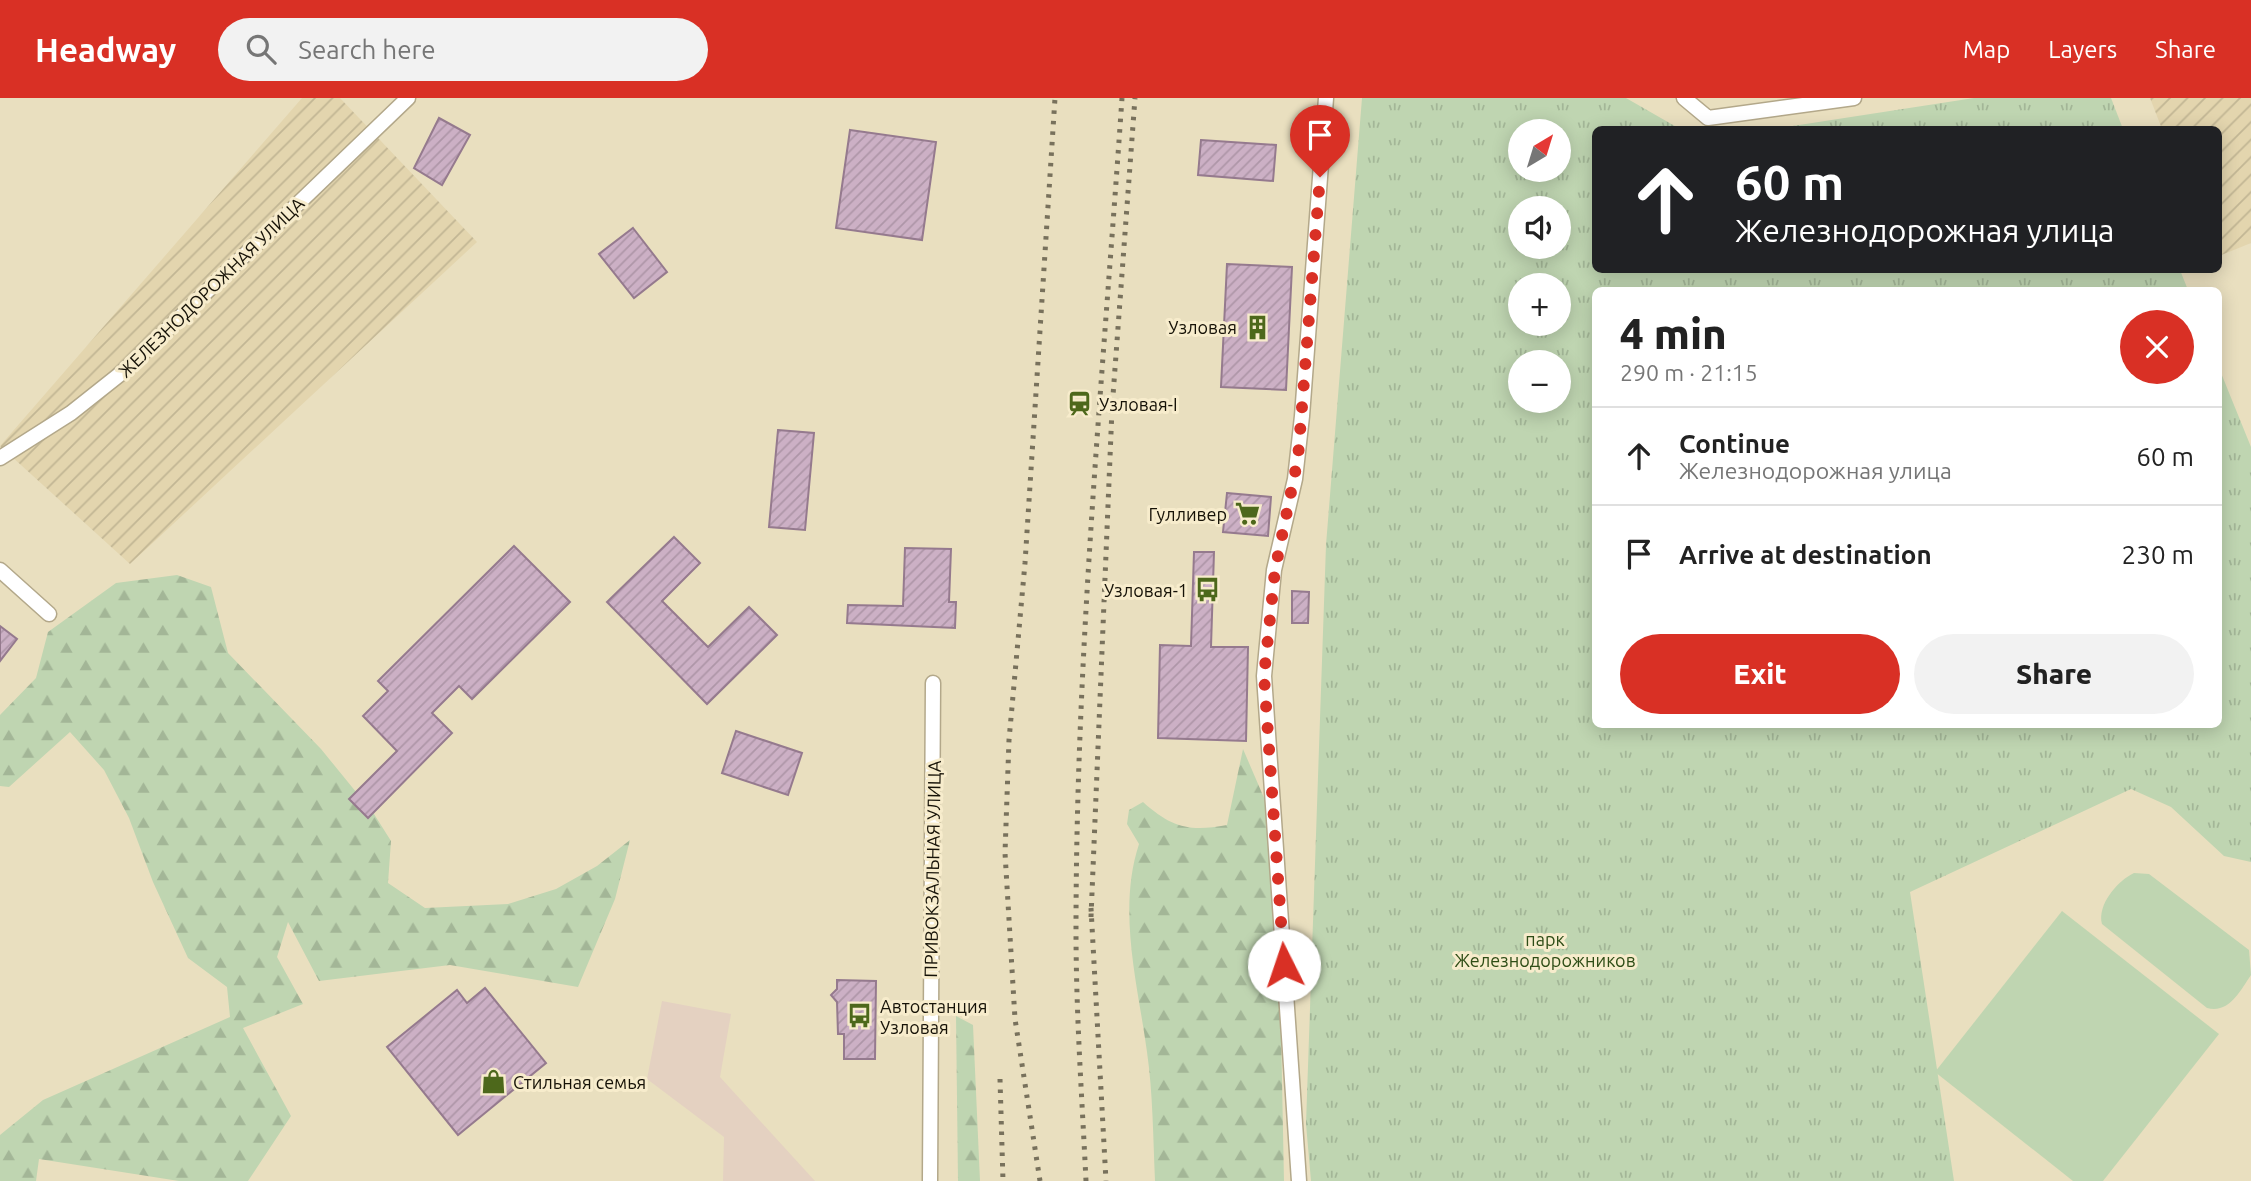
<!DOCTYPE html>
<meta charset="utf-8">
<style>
body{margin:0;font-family:Ubuntu,sans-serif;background:#f2f2f2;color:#222;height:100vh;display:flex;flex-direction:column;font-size:26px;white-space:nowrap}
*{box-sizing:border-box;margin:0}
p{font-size:23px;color:#767676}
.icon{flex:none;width:38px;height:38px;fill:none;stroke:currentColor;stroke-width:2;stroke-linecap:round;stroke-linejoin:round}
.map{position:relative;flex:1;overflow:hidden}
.details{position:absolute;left:1592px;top:189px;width:630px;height:441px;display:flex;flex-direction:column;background:#fff;border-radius:10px;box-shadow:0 4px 18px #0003}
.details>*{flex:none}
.banner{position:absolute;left:1592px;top:28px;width:630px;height:147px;border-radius:10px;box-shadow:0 4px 18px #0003;background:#202124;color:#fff;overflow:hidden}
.needle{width:46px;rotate:38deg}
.fabs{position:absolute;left:1508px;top:21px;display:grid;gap:14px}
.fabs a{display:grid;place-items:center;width:63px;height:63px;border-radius:50%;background:#fff;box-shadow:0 4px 18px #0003;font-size:35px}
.pin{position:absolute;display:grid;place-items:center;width:60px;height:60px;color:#fff;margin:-72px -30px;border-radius:50% 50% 50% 0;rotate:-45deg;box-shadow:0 0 7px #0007}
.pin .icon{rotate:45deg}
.me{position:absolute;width:77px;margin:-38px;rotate:356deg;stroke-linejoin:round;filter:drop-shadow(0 0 5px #0008)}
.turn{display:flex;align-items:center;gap:24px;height:147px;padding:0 28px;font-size:32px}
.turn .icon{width:91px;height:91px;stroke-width:2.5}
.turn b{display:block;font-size:49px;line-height:60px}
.round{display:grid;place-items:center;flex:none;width:74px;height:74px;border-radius:37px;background:#f2f2f2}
.head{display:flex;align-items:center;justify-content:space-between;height:119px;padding:0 28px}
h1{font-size:42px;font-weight:800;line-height:52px}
.primary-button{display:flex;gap:14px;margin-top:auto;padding:14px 28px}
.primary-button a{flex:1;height:80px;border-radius:42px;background:#d93025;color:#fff;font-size:28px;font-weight:800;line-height:80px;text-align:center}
.primary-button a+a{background:#f2f2f2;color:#222}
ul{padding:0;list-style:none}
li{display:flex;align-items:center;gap:21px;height:98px;padding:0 28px;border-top:2px solid #e0e0e0}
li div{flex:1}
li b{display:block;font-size:26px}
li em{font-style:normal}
header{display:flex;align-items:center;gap:42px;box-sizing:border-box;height:98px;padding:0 35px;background:#d93025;color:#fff}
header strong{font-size:33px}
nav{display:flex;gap:38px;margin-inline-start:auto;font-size:24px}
.search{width:490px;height:63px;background:#f2f2f2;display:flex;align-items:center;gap:18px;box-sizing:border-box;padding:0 24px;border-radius:38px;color:#767676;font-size:26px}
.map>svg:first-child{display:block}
.commercial{fill:#e4d1c1}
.industrial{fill:url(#industrial-furrows)}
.forest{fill:url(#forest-firs)}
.park{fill:url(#park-tufts);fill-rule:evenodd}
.garden{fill:#bfd5b1}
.building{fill:url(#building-hatch);stroke:#957a8e;stroke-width:2}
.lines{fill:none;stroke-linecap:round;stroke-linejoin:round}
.minor-casing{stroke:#b3a88a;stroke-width:17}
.minor{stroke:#fff;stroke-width:14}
.rail{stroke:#78715c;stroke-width:5;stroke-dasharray:3.5 7;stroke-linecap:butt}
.route{stroke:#d93025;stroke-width:12;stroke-dasharray:0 21.6}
.labels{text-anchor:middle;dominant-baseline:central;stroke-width:6;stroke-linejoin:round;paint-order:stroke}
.street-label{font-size:18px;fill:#161207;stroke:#f7eccc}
.poi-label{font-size:18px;fill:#161207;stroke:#f7eccc;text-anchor:end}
.park-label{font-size:18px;fill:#2e4d16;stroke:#f7eccc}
</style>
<header>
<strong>Headway</strong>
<div class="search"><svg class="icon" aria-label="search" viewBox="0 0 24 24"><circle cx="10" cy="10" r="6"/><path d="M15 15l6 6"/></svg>Search here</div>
<nav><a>Map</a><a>Layers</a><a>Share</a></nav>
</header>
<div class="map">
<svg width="2251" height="1083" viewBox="0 0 2251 1083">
<defs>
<pattern id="industrial-furrows" width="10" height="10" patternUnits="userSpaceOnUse" patternTransform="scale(1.75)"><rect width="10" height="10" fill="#e3d5ae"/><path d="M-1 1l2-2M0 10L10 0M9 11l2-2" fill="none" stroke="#c2b694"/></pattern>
<pattern id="forest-firs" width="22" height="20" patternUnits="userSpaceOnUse" patternTransform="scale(1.75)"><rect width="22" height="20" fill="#bfd5b1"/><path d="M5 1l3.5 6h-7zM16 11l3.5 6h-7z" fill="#a3b697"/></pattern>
<pattern id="park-tufts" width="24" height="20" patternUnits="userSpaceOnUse" patternTransform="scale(1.75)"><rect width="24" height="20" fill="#bfd5b1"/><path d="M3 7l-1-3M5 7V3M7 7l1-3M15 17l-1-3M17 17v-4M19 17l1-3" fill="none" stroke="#a3b697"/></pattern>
<pattern id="building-hatch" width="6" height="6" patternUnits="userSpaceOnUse" patternTransform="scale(1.75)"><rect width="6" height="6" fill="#ccb0c5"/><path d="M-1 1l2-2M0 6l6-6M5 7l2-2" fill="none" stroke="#ae96a8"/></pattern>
</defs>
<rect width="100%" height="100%" fill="#e9dfbf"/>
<!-- commercial -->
<polygon class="commercial" points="662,903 731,916 720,979 815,1083 723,1083 724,1039 647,981"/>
<!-- industrial -->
<g class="industrial">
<polygon points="302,0 340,0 477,144 130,466 0,348"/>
<polygon points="2150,0 2251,0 2251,145 2219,158 2219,32 2162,31"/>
</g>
<!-- forest -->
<g class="forest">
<polygon points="177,477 211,489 228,555 321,651 374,716 391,743 388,785 425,810 508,806 556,791 597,768 630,742 615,801 578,889 450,867 319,883 288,824 277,859 303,906 243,930 291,1018 248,1083 179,1083 39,1061 36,1083 0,1083 0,1037 43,1002 230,919 227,889 188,860 153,784 129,720 104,672 70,634 9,689 0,688 0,617 36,580 48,534 116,485"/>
<path d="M1243,651L1277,730L1284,1083H1155C1153,1040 1153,996 1147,954C1138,887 1117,813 1139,746L1127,726L1129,712L1143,704C1172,730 1190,734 1227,727Z"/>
<polygon points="956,918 973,927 980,1083 958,1083"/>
</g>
<!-- park -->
<g class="park">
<path d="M1362,0H1626L1680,31L1596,32V172H2180L2188,192H1596V626H2219V270L2251,349V764L2224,758L2171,709L2131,691L1910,794L1954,1083H1311L1306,1026L1326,447ZM1521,33H1559V72H1521ZM1521,110H1559V149H1521ZM1521,187H1559V226H1521ZM1521,264H1559V303H1521Z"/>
<polygon points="1974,0 2111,0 2123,31 1773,31"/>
</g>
<!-- garden -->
<g class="garden">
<path d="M2134,775L2149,776L2249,852L2251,877C2240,893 2229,916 2207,910L2102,826C2097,807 2117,783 2134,775Z"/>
<polygon points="2062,813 2219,936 2103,1083 2073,1083 1935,974"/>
</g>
<!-- building -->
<g class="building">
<polygon points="439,20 470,37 442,87 414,70"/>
<polygon points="850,32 936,44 922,142 836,130"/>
<polygon points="1201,42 1276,47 1273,83 1198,77"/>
<polygon points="633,130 667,174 634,200 599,156"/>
<polygon points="1227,166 1292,169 1286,292 1221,289"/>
<polygon points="778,332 814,335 805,432 769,429"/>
<polygon points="1227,395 1271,399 1268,438 1223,434"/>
<polygon points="674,439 700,465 662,503 708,549 749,509 777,537 707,606 607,504"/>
<polygon points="514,448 570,504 472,601 459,588 432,615 452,635 368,720 349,701 397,653 363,618 388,593 378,583"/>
<polygon points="905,450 951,451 949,504 956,504 955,530 847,525 848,507 903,508"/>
<polygon points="1194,454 1214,454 1211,549 1248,549 1246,643 1158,640 1160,547 1191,548"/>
<polygon points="1292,493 1309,494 1308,525 1292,525"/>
<polygon points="0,528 17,541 0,563"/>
<polygon points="736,633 802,655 788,697 722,675"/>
<polygon points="837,882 876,883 875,961 844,961 844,936 838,936 837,904 831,897 837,891"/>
<polygon points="485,890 546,965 458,1037 387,949 457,892 467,905"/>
</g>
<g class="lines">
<defs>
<g id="minor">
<polyline points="1684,0 1708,20 1854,0"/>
<polyline points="0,360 71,315 124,273 408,0"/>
<polyline points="0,472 49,516"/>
<polyline points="930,1083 933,585"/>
<polyline points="1299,1083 1264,578 1274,472 1295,381 1302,318 1326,0"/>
</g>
</defs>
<!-- minor casing -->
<use href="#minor" class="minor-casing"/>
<!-- minor -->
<use href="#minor" class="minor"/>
<!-- rail -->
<g class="rail">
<polyline points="1091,810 1106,1083"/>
<polyline points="1091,819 1112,311 1135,0"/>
<polyline points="1000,981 1003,1083"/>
<polyline points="1040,1083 1015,921 1005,755 1009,642 1025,465 1055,0"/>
<path d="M1086,1083C1082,1000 1076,916 1076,832C1076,555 1103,277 1122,0"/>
</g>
</g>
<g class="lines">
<!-- route -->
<polyline class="route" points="1284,867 1264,578 1275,472 1298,360 1320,79"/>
</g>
<!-- icons -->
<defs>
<symbol id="building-bare" viewBox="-9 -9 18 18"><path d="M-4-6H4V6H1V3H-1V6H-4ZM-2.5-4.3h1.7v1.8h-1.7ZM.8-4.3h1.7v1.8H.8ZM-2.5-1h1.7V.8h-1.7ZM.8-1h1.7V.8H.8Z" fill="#4d681b" stroke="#f7eccc" stroke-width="2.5" paint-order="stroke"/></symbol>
<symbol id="station-bare" viewBox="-9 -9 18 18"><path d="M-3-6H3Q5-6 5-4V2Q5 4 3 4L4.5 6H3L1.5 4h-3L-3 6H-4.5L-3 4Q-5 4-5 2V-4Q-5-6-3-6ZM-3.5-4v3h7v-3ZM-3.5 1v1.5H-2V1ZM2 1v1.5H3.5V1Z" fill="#4d681b" stroke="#f7eccc" stroke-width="2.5" paint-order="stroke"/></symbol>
<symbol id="supermarket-bare" viewBox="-9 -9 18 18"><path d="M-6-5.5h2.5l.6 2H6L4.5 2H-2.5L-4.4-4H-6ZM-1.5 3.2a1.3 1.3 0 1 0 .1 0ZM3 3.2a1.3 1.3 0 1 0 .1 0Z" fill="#4d681b" stroke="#f7eccc" stroke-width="2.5" paint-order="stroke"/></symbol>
<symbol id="bus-bare" viewBox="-9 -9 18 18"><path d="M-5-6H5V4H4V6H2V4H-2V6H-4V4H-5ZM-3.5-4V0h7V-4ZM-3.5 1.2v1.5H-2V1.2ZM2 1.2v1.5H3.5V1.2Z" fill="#4d681b" stroke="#f7eccc" stroke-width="2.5" paint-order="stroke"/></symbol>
<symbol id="shop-bare" viewBox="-9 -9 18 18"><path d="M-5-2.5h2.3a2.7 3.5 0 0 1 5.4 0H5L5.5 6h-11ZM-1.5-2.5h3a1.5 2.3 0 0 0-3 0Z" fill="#4d681b" stroke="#f7eccc" stroke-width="2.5" paint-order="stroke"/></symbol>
</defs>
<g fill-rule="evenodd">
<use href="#building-bare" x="1240" y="212" width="35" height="35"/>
<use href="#station-bare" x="1062" y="288" width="35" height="35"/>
<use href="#supermarket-bare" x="1230" y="398" width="35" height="35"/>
<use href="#bus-bare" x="1190" y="474" width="35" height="35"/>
<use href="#bus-bare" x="842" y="900" width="35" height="35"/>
<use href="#shop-bare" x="476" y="966" width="35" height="35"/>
</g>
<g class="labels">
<!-- street labels -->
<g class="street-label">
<text transform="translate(211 189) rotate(-44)">ЖЕЛЕЗНОДОРОЖНАЯ УЛИЦА</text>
<text transform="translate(932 771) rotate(-89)">ПРИВОКЗАЛЬНАЯ УЛИЦА</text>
</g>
<!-- poi labels -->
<g class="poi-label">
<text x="1237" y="229">Узловая</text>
<text x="1099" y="306" text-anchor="start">Узловая-I</text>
<text x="1227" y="416">Гулливер</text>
<text x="1188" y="492">Узловая-1</text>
<text x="880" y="908" text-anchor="start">Автостанция<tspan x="880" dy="21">Узловая</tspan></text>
<text x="513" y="984" text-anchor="start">Стильная семья</text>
</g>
<!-- park labels -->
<g class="park-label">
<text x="1545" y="841">парк<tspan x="1545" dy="21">Железнодорожников</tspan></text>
</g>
</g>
</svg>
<div class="fabs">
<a><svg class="needle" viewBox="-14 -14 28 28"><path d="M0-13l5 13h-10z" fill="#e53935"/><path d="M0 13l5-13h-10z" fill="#767676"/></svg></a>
<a><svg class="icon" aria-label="sound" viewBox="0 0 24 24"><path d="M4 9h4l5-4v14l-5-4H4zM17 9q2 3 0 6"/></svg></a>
<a>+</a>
<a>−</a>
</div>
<div class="pin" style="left:1320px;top:79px;background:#d93025"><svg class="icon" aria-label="arrive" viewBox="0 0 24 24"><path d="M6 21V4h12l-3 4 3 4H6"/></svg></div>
<svg class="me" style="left:1284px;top:867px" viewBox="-20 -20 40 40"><circle r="19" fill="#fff"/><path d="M0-13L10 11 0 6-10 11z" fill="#d93025"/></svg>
<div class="banner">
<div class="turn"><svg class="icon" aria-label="ahead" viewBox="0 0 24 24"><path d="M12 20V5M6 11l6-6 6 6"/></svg><div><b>60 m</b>Железнодорожная улица</div></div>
</div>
<section class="details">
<div class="head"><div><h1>4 min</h1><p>290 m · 21:15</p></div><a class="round" style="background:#d93025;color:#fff"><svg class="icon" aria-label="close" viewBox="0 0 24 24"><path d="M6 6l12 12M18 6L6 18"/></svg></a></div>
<ul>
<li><svg class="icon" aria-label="ahead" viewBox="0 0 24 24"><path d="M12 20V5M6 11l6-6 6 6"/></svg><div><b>Continue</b><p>Железнодорожная улица</p></div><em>60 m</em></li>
<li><svg class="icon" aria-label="arrive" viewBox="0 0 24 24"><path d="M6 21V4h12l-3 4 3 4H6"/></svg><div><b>Arrive at destination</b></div><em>230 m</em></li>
</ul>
<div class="primary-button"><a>Exit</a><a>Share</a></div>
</section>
</div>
